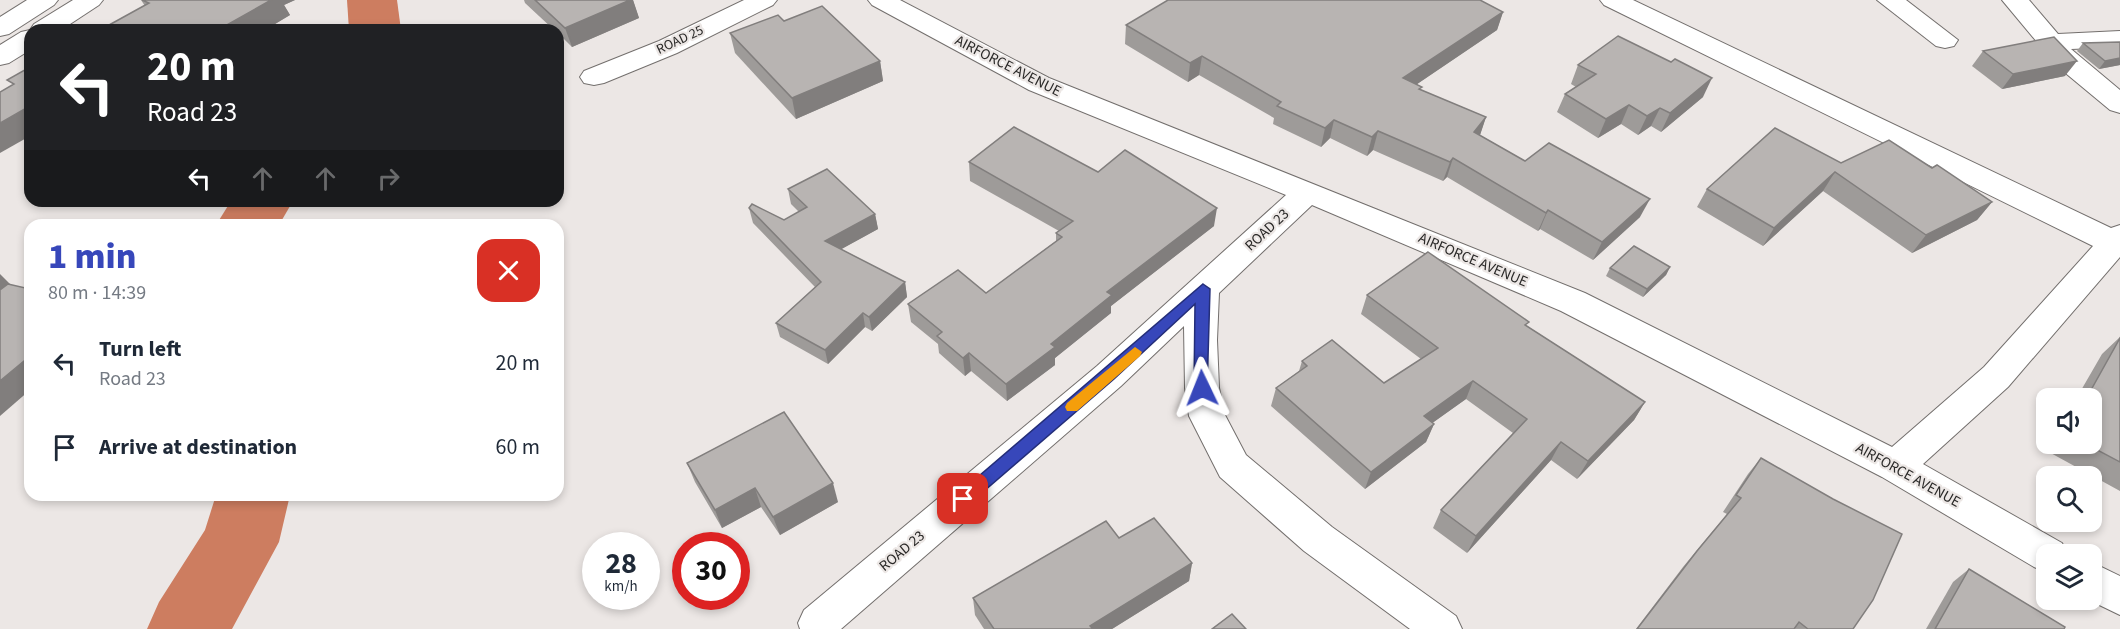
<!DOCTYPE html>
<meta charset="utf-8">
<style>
body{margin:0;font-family:"Source Sans 3",sans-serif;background:#f6f6f7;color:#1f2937;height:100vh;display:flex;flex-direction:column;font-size:22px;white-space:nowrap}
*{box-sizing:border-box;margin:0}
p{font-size:20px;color:#747a83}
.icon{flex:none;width:33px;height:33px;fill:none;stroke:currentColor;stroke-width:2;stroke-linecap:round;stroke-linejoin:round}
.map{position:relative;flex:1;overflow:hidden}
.sheet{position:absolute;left:24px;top:219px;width:540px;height:282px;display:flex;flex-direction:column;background:#fff;border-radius:18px;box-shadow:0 3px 9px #0003}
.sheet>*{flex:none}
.guide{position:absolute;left:24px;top:24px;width:540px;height:183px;border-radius:18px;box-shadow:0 3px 9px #0003;background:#202124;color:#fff;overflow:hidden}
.fabs{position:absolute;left:2036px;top:388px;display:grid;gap:12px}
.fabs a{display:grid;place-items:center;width:66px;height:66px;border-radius:12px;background:#fff;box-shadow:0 3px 9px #0003;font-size:30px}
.speed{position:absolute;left:582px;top:532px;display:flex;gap:12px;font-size:30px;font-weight:700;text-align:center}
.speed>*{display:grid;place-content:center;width:78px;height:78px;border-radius:50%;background:#fff;box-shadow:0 3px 9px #0003;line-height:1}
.speed small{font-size:15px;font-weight:400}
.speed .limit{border:9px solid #d22;background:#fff;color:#111}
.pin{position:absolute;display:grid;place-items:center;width:51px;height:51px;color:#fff;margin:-26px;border-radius:12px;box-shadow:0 3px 9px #0006}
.me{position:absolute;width:66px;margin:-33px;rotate:358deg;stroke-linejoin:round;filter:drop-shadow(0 0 4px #0008)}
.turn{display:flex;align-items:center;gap:21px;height:126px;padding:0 24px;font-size:27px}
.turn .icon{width:78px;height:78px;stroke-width:2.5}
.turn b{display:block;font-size:42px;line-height:51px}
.lanes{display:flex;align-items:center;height:57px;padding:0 24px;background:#0003;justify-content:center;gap:30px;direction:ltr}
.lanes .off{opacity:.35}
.round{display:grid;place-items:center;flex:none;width:63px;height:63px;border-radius:18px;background:#f6f6f7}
.head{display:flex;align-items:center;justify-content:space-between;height:102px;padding:0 24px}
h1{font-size:36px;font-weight:800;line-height:45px;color:#3747ba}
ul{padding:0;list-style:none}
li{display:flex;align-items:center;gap:18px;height:84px;padding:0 24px}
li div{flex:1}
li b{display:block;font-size:22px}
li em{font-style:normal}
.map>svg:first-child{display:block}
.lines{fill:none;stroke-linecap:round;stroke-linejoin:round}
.river{fill:#cd7d60;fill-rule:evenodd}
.minor-casing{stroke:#736f6d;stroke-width:2}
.secondary-casing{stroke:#736f6d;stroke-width:2}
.minor{fill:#fff;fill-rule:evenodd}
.secondary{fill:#fff;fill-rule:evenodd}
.wall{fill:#9e9b99}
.shaded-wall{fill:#817e7d}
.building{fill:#b8b4b2;stroke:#817e7d;stroke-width:1.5}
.route{fill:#3747ba;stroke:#242e79;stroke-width:1.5}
.slow{fill:#f59e0b}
.labels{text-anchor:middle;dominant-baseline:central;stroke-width:4.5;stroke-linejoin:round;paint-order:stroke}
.far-street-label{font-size:14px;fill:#2a2928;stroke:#ece7e5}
.street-label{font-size:15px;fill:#2a2928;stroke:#ece7e5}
</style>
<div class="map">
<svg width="2120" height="629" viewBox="0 0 2120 629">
<rect width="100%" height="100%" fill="#ece7e5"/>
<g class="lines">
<!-- river -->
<g class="river">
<polygon points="347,0 397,0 401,30 349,30"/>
<polygon points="231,201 293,201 279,225 216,225"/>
<polygon points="216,495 290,495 279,542 232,629 147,629 159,602 205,530"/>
</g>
<defs>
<g id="minor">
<polygon points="744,0 777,0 773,5 677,53 604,83 594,85 584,83 580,77 584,71 659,41"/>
<polygon points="868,0 900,0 1049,78 1585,293 1892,447 1984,367 2093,246 1604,5 1600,0 1633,0 2111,228 2120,225 2120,257 2008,387 1923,464 2062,543 2067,555 2046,555 2046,572 2034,567 1882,477 1561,311 1312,205 1219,293 1217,340 1219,388 1225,415 1246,455 1332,527 1456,616 1462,629 1410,629 1304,551 1220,477 1189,416 1185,388 1184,326 1121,386 841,629 800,629 798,623 804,610 1097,366 1286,195 1029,90 872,5"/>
<polygon points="1877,0 1906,0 1958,40 1954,46 1945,48 1936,46"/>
<polygon points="2002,0 2029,0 2058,34 2120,31 2120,47 2071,49 2120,90 2120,113 2110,110 2057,66"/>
<polygon points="2091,562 2120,576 2120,615 2089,600"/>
</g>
<g id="secondary">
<polygon points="27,0 58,0 54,5 9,34 0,36 0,17"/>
<polygon points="73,0 103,0 99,5 61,30 30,30 34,24"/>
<polygon points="30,30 30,50 9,63 0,65 0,45 21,32"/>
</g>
</defs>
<!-- minor casing -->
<use href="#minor" class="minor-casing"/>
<!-- secondary casing -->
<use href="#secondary" class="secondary-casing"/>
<!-- minor -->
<use href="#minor" class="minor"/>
<!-- secondary -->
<use href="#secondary" class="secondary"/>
</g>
<!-- wall -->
<g class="wall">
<polygon points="141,0 295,0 284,5 290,15 265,30 100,30 145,6"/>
<polygon points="524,0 633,0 639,18 572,47 558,33 558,30 554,30 525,3"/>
<polygon points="1503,12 1497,30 1417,84 1421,90 1486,117 1480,135 1525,161 1640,217 1593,260 1540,229 1538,231 1447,177 1443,181 1373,150 1367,156 1330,138 1321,147 1273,124 1274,118 1199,75 1188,82 1125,44 1126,25"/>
<polygon points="784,21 880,61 883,81 796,119 735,53 730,33"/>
<polygon points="2083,43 2120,65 2099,69 2077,51"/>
<polygon points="1983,51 2065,76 2002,89 1972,66"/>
<polygon points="1578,65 1703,97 1661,132 1651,126 1638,135 1621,124 1598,138 1557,112 1565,94 1576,87 1571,84"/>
<polygon points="969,162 1098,172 1214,226 1111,306 1111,313 1055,358 1055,365 1007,401 971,371 965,376 939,353 938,344 911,322 908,304 986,293 1056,241 1056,233 1059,231 970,181"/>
<polygon points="1841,163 1932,168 1992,202 1977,220 1912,253 1823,191 1763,246 1697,207 1707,189"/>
<polygon points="788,189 875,214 878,229 841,249 905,282 907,297 872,331 865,327 828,364 780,337 776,323 815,287 753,223 749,208 784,220 799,212 791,204"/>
<polygon points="1670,267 1666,275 1643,297 1606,276 1610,268"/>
<polygon points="1367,295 1527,326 1645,402 1634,420 1577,479 1551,460 1467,553 1433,528 1441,510 1513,433 1466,399 1432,423 1434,424 1426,442 1365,489 1271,406 1276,388 1299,371 1302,361 1384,383 1421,359 1361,314"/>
<polygon points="2120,337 2120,491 2047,451 2051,444 2091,444 2091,399 2076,399 2102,354"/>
<polygon points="1761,458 1853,629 1636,629 1683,567 1727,514 1723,512 1748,474"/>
<polygon points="687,463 838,502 780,535 761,507 722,528 695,482"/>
<polygon points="1119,538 1192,563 1189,581 1112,629 984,629 975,615 973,598"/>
<polygon points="1969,569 2064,629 1926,629 1953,582"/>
</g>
<!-- shaded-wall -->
<g class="shaded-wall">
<polygon points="271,0 295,0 284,5 290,15 265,30 218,30"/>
<polygon points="621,0 633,0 639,18 572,47 565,28"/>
<polygon points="1503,12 1497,30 1398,97 1403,78"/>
<polygon points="1202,56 1199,75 1188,82 1190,63"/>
<polygon points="2120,58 2120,65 2099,69 2105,61"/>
<polygon points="880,61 883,81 796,119 792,98"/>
<polygon points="2077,61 2065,76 2002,89 2013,74"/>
<polygon points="1712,78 1703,97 1661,132 1670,113"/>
<polygon points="1629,105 1621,124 1598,138 1606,119"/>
<polygon points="30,106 30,136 0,153 0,123"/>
<polygon points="1660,108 1651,126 1638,135 1647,116"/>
<polygon points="1486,117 1480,135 1474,132"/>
<polygon points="1334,120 1330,138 1321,147 1325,128"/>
<polygon points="1378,131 1373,150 1367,156 1372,137"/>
<polygon points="1453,158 1447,177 1443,181 1450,162"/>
<polygon points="1835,172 1823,191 1763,246 1774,228"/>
<polygon points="1650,199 1640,217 1593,260 1602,242"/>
<polygon points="1992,202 1977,220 1912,253 1926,235"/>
<polygon points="1217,208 1214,226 1111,306 1111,313 1055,358 1055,365 1007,401 1006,384 1107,292"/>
<polygon points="1548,210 1540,229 1538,231 1546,213"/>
<polygon points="875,214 878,229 829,256 825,241"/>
<polygon points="1670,267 1666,275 1643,297 1647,289"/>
<polygon points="0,274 16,290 0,301"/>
<polygon points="905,282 907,297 872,331 869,317"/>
<polygon points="863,313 865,327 828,364 825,350"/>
<polygon points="969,353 971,371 965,376 963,358"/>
<polygon points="30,356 30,390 0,416 0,381"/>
<polygon points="1473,381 1466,399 1417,434 1424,416"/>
<polygon points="1645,402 1634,420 1577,479 1588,461"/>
<polygon points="1434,424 1426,442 1365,489 1371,472"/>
<polygon points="1561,442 1551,460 1467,553 1476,536"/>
<polygon points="833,483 838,502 780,535 773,517"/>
<polygon points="755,488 761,507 722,528 715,510"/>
<polygon points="1192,563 1189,581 1112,629 1090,629 1090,626"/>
</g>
<!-- building -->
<g class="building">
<polygon points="142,0 271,0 218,30 100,30 149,3"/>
<polygon points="535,0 630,0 565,28"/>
<polygon points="1168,0 1480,0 1503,12 1403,78 1422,87 1419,89 1486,117 1474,132 1525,161 1549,143 1650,199 1602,242 1548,210 1546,213 1453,158 1450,162 1378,131 1372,137 1334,120 1325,128 1277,106 1281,102 1202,56 1190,63 1126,25"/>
<polygon points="822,6 880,61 792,98 730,33 778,15 784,21"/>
<polygon points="1618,36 1671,62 1675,59 1712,78 1670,113 1660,108 1647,116 1629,105 1606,119 1565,94 1596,74 1578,65"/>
<polygon points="2054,37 2077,61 2013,74 1983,51"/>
<polygon points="2120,42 2120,58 2105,61 2083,43"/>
<polygon points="30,67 30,106 0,123 0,92 14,84 7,80"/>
<polygon points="1014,127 1098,172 1125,150 1217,208 1107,292 1112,295 1051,344 1055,347 1006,384 969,353 963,358 937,336 942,332 908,304 958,270 986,293 1062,237 1056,233 1073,221 969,162"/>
<polygon points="1775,128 1841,163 1889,140 1932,168 1937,165 1992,202 1926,235 1835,172 1774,228 1707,189"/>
<polygon points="827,169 875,214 825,241 905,282 869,317 863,313 825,350 776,323 821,282 749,208 752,204 784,220 807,207 788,189"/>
<polygon points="1634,246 1670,267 1647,289 1610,268"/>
<polygon points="1428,252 1529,322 1525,325 1645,402 1588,461 1561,442 1476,536 1441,510 1527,419 1473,381 1424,416 1434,424 1371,472 1276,388 1307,366 1302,361 1332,340 1384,383 1438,348 1367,295"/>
<polygon points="8,284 30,289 30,334 26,338 30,339 30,356 0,381 0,290"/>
<polygon points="2120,338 2120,462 2086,444 2091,444 2091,399 2086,399"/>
<polygon points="784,412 833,483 773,517 755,488 715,510 687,463"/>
<polygon points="1761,458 1833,499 1902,534 1873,600 1853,629 1808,629 1799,622 1794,629 1637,629 1697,551 1741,498 1736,495"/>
<polygon points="1154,518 1192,563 1090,626 1093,629 994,629 973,598 1106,521 1119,538"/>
<polygon points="1969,569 2065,627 2064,629 1935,629"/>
<polygon points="1232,614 1246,629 1212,629"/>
</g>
<!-- route -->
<polygon class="route" points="1203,284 1210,289 1207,392 1202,394 1194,388 1195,304 1114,379 969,504 958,504 956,499 958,494"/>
<!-- slow -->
<polygon class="slow" points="1135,347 1142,352 1140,356 1077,411 1067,411 1065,407 1067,403"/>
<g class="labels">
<!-- far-street labels -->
<g class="far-street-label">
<text transform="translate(680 40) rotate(-25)">ROAD 25</text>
</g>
<!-- street labels -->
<g class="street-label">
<text transform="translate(1008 66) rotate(27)">AIRFORCE AVENUE</text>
<text transform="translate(1267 230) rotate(-43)">ROAD 23</text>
<text transform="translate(1473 260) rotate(23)">AIRFORCE AVENUE</text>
<text transform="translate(1908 475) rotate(29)">AIRFORCE AVENUE</text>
<text transform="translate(902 551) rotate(-40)">ROAD 23</text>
</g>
</g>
</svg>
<div class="fabs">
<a><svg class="icon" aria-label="sound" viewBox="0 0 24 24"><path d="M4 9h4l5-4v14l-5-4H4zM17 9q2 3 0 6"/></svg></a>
<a><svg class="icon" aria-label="search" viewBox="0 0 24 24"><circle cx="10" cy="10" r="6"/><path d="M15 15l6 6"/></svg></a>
<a><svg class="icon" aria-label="layers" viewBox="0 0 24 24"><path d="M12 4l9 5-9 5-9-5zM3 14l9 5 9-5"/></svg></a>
</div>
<div class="speed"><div>28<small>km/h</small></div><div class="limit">30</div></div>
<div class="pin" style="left:963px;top:499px;background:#d93025"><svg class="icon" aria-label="arrive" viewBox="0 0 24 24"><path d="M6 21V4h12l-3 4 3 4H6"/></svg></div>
<svg class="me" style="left:1202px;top:388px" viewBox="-20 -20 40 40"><path d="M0-17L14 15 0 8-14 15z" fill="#3747ba" stroke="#fff" stroke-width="4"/></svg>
<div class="guide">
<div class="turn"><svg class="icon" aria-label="left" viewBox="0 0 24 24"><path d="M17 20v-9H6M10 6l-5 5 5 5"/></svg><div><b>20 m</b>Road 23</div></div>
<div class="lanes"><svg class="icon" aria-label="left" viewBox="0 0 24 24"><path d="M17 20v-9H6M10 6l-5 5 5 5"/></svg><svg class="icon off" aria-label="ahead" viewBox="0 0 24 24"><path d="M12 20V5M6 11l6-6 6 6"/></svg><svg class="icon off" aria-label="ahead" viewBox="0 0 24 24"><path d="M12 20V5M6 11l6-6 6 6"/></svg><svg class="icon off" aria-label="right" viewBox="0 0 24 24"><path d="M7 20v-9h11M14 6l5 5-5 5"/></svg></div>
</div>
<section class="sheet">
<div class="head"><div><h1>1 min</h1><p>80 m · 14:39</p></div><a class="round" style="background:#d93025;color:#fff"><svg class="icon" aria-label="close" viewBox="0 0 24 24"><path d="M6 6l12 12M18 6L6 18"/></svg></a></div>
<ul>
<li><svg class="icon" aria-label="left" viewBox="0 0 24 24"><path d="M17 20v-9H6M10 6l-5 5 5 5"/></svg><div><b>Turn left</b><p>Road 23</p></div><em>20 m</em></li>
<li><svg class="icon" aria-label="arrive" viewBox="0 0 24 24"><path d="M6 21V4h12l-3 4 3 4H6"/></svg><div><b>Arrive at destination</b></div><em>60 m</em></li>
</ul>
</section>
</div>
